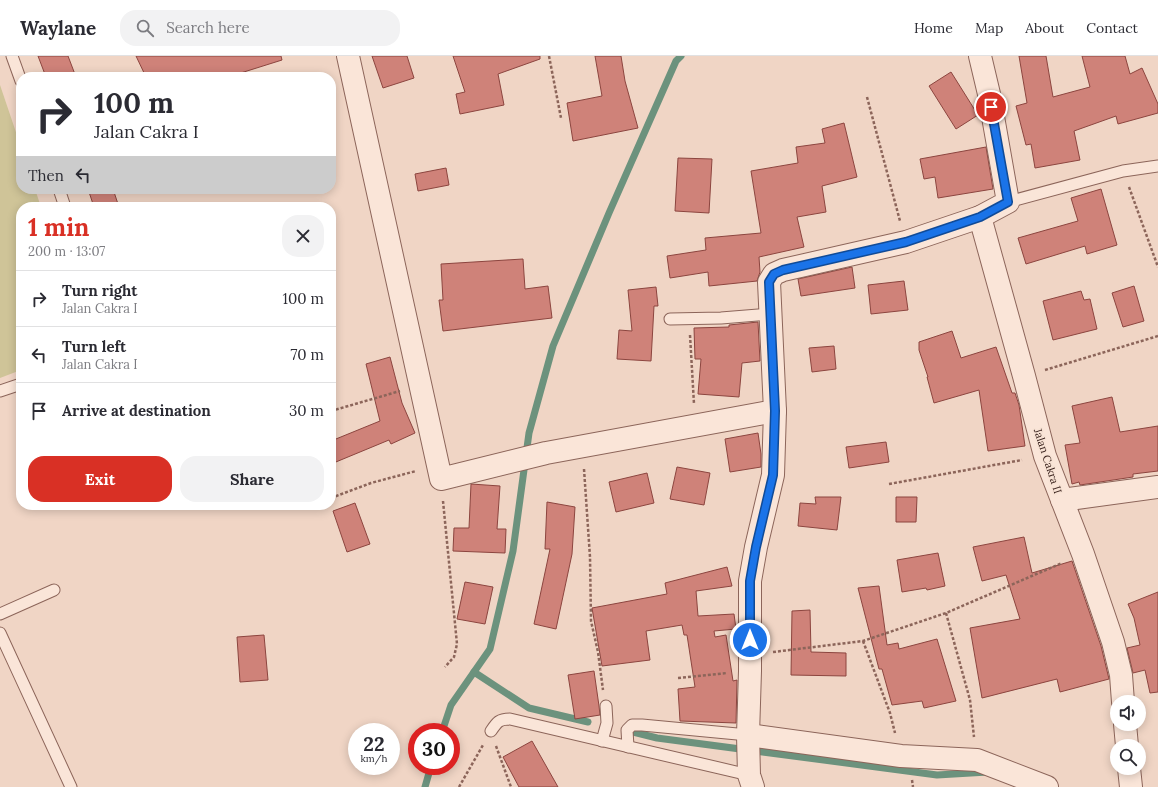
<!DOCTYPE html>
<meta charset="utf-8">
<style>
body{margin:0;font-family:Lora,serif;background:#f2f2f3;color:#2b2b33;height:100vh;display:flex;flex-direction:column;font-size:15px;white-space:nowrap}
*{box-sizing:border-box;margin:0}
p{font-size:13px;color:#7c7c81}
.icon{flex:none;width:22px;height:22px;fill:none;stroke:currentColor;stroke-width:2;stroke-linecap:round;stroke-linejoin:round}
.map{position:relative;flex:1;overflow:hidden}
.details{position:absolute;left:16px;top:146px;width:320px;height:308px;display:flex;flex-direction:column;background:#fff;border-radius:16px;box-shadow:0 2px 10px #0003}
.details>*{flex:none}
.guide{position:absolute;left:16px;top:16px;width:320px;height:122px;border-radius:16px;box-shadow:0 2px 10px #0003;background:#fff;color:#2b2b33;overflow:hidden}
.controls{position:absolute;left:1110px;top:639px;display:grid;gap:8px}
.controls a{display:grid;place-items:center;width:36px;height:36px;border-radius:50%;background:#fff;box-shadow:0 2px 10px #0003;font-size:20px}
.speed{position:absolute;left:348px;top:667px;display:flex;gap:8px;font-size:20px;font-weight:700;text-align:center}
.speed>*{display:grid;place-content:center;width:52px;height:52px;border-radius:50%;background:#fff;box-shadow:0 2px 10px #0003;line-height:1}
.speed small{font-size:10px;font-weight:400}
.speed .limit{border:6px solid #d22;background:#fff;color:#111}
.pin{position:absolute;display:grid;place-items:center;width:34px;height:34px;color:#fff;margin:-17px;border:2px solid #fff;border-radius:50%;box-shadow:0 1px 4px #0007}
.me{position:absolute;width:44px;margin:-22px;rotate:0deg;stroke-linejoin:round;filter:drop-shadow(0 0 3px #0008)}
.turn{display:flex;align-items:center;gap:14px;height:84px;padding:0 12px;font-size:18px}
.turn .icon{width:52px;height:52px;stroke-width:2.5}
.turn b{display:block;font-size:28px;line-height:34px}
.then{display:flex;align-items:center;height:38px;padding:0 12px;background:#0003;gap:8px;font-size:15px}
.round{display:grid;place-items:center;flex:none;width:42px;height:42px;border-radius:16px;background:#f2f2f3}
.head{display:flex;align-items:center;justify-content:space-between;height:68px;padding:0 12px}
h1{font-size:24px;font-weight:800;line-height:30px;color:#d93025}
.action{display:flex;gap:8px;margin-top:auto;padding:8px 12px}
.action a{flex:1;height:46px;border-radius:16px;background:#d93025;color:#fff;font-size:16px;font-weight:800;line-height:46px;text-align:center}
.action a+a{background:#f2f2f3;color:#2b2b33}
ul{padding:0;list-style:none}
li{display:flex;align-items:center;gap:12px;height:56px;padding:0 12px;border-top:1px solid #e1e1e2}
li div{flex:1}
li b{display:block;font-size:15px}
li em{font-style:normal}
header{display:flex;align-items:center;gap:24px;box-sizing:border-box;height:56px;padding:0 20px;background:#fff;border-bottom:1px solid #e1e1e2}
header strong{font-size:19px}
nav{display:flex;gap:22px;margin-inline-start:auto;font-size:14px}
.search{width:280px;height:36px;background:#f2f2f3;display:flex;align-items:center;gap:10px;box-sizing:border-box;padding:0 14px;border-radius:16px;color:#7c7c81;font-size:15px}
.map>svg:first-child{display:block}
.grass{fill:#cfc498}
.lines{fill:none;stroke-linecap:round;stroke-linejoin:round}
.stream{stroke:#6c927d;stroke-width:7}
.building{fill:#cf8279;stroke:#8c453f}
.service-casing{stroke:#8c655a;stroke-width:13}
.minor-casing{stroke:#8c655a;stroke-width:24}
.path{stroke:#8c655a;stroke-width:2.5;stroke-dasharray:3 2;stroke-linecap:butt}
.service{stroke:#fae5d8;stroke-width:11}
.minor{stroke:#fae5d8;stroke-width:22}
.route-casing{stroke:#114b97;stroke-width:10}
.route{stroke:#1a73e8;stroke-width:7}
.labels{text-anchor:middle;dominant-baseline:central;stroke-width:3;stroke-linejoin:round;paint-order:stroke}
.street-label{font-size:11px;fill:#3b231e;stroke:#f7e2d4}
</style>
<header>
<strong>Waylane</strong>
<div class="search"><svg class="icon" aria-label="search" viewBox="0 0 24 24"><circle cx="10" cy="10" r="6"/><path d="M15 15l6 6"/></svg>Search here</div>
<nav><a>Home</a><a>Map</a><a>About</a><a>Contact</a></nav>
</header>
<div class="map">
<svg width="1158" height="731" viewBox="0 0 1158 731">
<rect width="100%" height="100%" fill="#f0d5c5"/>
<!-- grass -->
<polygon class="grass" points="0,29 21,91 21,133 35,133 41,151 21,151 21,314 0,322"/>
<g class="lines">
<!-- stream -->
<g class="stream">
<polyline points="474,616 529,652 588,666"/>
<polyline points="625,674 657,682 937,719 988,716"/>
<polyline points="442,676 451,649 490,593 513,495 529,377 553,290 609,157 676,5 681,0"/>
<polyline points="425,731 431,710"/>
</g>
</g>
<!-- building -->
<g class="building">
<polygon points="38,0 68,0 76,21 46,21"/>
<polygon points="136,0 281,0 282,4 228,21 146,21"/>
<polygon points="372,0 407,0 414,22 383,32"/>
<polygon points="453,0 540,0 540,3 498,18 504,49 460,58 456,38 465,36"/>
<polygon points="595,0 621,0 625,25 638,72 573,85 567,47 602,40"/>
<polygon points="1019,0 1046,0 1053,41 1090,31 1082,0 1125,0 1130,18 1142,12 1158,48 1158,57 1118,68 1116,60 1074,75 1080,104 1035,112 1031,88 1026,89 1016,50 1027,47"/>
<polygon points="951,16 978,59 956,73 929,30"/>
<polygon points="844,67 857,121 822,130 826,156 797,161 804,191 759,201 760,216 757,225 709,230 708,216 670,222 667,200 706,194 705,182 761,177 751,115 798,107 796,91 825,87 822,73"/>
<polygon points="986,91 993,133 938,142 935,121 924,123 920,103"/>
<polygon points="678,102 712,103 709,157 675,155"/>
<polygon points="446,112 449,129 418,135 415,118"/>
<polygon points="88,133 113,133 119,151 94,151"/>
<polygon points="1101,133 1117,189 1087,198 1085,190 1026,208 1018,182 1078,165 1071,142"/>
<polygon points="523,203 525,233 548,230 552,262 443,275 439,244 443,244 441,208"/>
<polygon points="852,211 855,232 801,240 798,223"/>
<polygon points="904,225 908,254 871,258 868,229"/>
<polygon points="1134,230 1144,265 1123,271 1112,237"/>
<polygon points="656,231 658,250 654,250 651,305 617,303 619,274 632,275 628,234"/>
<polygon points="1081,235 1084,244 1090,243 1097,273 1053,284 1043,245"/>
<polygon points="758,266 760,305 742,307 739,341 698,338 701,303 695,303 694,272 729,271 729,269"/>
<polygon points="952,275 961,302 996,291 1012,337 1015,337 1019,349 1025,390 988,395 979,334 934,347 927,321 928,321 919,294 919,286"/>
<polygon points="834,290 836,313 812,316 809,292"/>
<polygon points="390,301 402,347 415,377 391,388 389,384 331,408 331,385 380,365 366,308"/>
<polygon points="1112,341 1120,376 1158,370 1158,415 1133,418 1133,421 1100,426 1080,429 1079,426 1072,428 1065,389 1080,387 1072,350"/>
<polygon points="758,377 761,398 761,411 730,416 725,383"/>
<polygon points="886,386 889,406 849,412 846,391"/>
<polygon points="677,411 710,417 704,449 670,443"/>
<polygon points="647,417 654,447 616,456 609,426"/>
<polygon points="471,428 500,430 497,473 506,473 505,497 453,495 454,472 469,472"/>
<polygon points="815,441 841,441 837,474 798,470 800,447 816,448"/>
<polygon points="896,441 917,441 916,466 896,466"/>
<polygon points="547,446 575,451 572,498 556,573 534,568 550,493 545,493"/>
<polygon points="355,447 370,488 347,496 333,455"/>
<polygon points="1024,481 1032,517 1072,505 1101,590 1109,623 1060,636 1057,623 982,642 970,572 1020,563 1006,519 982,525 973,491"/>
<polygon points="938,497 945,530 927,534 926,532 902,536 897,504"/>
<polygon points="727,511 732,530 696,535 698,560 734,558 736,573 714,575 715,581 726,579 733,625 737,624 736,667 680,665 678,633 695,631 687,579 684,579 682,569 646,575 650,604 602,610 592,552 667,538 665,527"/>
<polygon points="465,526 493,531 485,568 457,563"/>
<polygon points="879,530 887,589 898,587 899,593 937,583 956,645 924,652 922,645 892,649 882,613 879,613 858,532"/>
<polygon points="1158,536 1158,636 1150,637 1145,614 1133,617 1127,592 1140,589 1134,562 1128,548"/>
<polygon points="810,554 811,596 846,597 846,620 791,619 792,555"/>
<polygon points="264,579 268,624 240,626 237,581"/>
<polygon points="594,615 599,650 600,659 575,663 568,619"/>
<polygon points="532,685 558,731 519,731 503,701"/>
</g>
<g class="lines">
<defs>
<g id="service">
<polyline points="12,0 21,25"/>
<polyline points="59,133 65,151"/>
<polyline points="1008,146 1123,115 1158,110"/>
<polyline points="670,263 721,262 771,258"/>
<polyline points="0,335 21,328"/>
<polyline points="0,558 54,534"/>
<polyline points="0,577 71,731"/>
<path d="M491,675C497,666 499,663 510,663L749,719"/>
<polyline points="602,685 607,667 606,650"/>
<polyline points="628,691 627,674 632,669 642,669 748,679"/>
</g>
<g id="minor">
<polyline points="348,0 441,423 546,397 775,355"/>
<polyline points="980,161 1024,320 1045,400 1083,498 1113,586 1121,619 1123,646"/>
<polyline points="1062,444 1158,431"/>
<polyline points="1125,668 1127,690"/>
<polyline points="748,679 901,700 977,704 1047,731"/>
<polyline points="1129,712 1131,731"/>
<polyline points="753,731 749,719 748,679 750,615 750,525 756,491 773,419 775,355 769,226 774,218 783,214 906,186 980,161 1008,146 989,38 980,0"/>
</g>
</defs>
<!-- service casing -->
<use href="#service" class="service-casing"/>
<!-- minor casing -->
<use href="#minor" class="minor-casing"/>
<!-- path -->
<g class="path">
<polyline points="549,0 561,62"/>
<polyline points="867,41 900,165"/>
<polyline points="1129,131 1158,211"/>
<polyline points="690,279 694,348"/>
<polyline points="1045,314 1158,280"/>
<polyline points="331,355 400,335"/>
<polyline points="584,413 590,501 591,565 598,596 603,634"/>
<polyline points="889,428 1022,404"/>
<polyline points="331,442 371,427 416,415"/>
<polyline points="443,445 457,588 454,601 445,611"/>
<polyline points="946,557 970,644 974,681"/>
<polyline points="863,585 890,657 895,677"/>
<polyline points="773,596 863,585 946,557 1062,507"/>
<polyline points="678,622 727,617"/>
<polyline points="496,690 511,731"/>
<polyline points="912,724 913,731"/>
<polyline points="459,731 483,689"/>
</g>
<!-- service -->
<use href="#service" class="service"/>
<!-- minor -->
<use href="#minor" class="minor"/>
</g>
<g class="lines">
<defs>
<polyline id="route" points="750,584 750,525 756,491 773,419 775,355 769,226 774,218 783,214 906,186 980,161 1008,146 991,51"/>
</defs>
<!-- route casing -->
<use href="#route" class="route-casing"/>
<!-- route -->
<use href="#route" class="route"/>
</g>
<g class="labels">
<!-- street labels -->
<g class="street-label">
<text transform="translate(1048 405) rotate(72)">Jalan Cakra II</text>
</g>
</g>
</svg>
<div class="controls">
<a><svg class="icon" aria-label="sound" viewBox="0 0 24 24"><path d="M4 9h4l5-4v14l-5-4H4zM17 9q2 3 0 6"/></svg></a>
<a><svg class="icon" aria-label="search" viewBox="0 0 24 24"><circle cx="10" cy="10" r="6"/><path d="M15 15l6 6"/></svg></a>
</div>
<div class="speed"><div>22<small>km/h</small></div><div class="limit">30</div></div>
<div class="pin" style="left:991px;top:51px;background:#d93025"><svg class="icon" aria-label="arrive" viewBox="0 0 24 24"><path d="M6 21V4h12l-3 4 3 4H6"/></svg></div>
<svg class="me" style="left:750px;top:584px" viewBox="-20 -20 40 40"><circle r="17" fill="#1a73e8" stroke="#fff" stroke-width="3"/><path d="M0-11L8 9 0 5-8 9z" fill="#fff"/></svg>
<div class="guide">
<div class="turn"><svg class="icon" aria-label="right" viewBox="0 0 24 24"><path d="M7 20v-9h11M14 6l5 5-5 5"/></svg><div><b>100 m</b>Jalan Cakra I</div></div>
<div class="then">Then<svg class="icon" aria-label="left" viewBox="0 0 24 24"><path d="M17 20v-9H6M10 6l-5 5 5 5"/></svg></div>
</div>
<section class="details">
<div class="head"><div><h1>1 min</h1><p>200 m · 13:07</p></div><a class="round"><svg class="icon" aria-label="close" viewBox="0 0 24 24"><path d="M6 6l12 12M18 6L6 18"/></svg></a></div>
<ul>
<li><svg class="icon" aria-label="right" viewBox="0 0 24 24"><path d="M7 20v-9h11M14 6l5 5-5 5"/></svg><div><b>Turn right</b><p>Jalan Cakra I</p></div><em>100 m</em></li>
<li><svg class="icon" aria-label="left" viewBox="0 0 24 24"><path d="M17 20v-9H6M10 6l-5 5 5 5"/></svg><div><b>Turn left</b><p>Jalan Cakra I</p></div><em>70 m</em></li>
<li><svg class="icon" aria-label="arrive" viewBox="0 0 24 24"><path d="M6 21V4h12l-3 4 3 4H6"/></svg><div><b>Arrive at destination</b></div><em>30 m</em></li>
</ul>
<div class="action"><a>Exit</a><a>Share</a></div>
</section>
</div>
